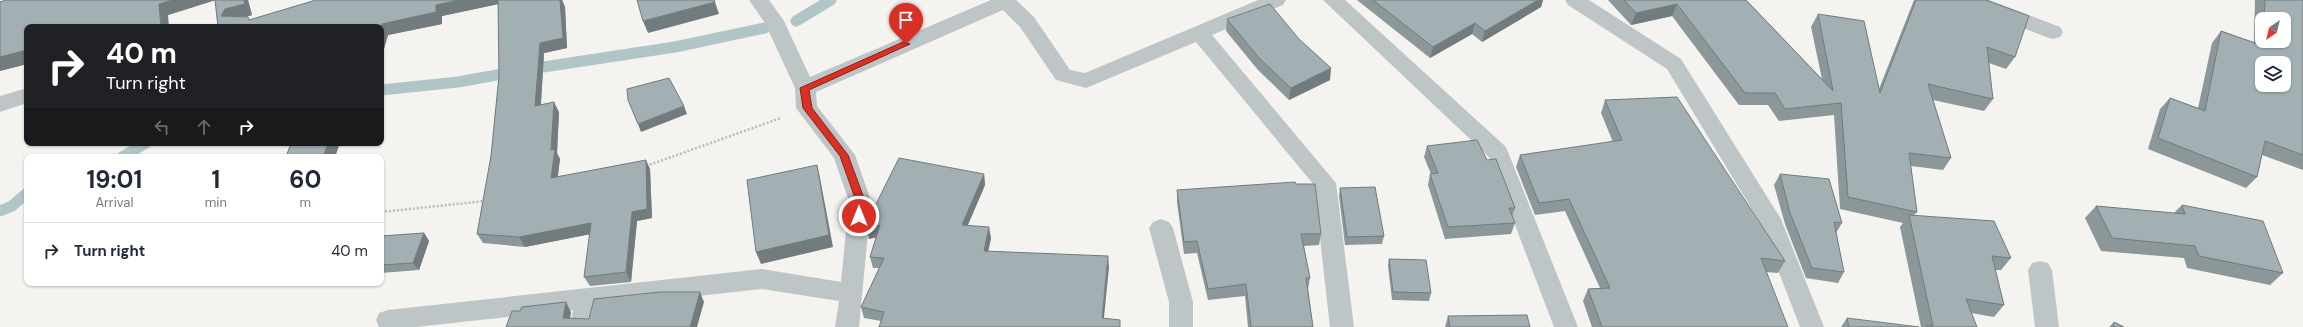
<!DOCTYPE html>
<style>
body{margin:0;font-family:"DM Sans",sans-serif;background:#f6f6f7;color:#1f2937;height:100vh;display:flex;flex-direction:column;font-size:15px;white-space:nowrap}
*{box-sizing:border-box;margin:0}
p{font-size:13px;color:#747a83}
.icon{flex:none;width:22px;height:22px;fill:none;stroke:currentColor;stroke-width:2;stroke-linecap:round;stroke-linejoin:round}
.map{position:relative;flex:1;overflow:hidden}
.panel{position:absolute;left:24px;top:154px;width:360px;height:132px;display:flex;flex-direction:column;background:#fff;border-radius:8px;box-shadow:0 1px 3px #0004}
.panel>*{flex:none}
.banner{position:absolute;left:24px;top:24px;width:360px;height:122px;border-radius:8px;box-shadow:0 1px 3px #0004;background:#202124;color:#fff;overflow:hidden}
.needle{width:26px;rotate:215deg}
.fabs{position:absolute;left:2255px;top:12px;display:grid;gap:8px}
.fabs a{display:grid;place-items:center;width:36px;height:36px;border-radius:8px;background:#fff;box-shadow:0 1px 3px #0004;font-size:20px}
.pin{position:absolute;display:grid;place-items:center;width:34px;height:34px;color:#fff;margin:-41px -17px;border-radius:50% 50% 50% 0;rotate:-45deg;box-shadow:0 0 4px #0007}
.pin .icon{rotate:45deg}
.me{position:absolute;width:44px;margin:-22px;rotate:0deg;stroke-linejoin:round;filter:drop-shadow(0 0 3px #0008)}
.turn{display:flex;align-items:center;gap:14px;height:84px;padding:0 16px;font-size:18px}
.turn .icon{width:52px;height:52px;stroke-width:2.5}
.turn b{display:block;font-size:28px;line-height:34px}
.lanes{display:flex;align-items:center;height:38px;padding:0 16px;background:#0003;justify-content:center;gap:20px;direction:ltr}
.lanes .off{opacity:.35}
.eta{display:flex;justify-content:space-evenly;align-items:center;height:68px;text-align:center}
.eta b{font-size:24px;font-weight:700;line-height:28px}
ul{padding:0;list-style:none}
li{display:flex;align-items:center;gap:12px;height:56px;padding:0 16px;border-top:1px solid #e0e1e3}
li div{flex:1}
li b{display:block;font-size:15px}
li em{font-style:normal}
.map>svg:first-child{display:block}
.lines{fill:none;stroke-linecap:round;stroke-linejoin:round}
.stream{stroke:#b2c5c6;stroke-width:11}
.path{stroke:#b6bbbc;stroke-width:2.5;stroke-dasharray:2 2;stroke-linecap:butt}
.minor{fill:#bec5c7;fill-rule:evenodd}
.wall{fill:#8c979a;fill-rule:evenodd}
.shaded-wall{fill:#727b7d}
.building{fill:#a3b0b3;stroke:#727b7d;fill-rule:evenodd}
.route{fill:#d93025;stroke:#8d1f18}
</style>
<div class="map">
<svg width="2303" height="327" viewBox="0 0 2303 327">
<rect width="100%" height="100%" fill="#f4f3f0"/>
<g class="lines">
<!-- stream -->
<g class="stream">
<polyline points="796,21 831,0"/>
<polyline points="530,69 675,47 765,28"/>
<polyline points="381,90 458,82 513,72"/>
<polyline points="122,157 146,143"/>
<polyline points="0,211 12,206 27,193"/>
</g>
<!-- path -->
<g class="path">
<polyline points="646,166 781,118"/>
<polyline points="381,212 485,201"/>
</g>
<!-- minor -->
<g class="minor">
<polygon points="749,0 769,0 784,21 810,77 991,0 1016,0 1034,17 1070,70 1085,73 1258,0 1286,0 1283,5 1212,35 1336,183 1354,327 1330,327 1314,185 1196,42 1086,88 1056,80 1020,27 1003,10 816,92 817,106 855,155 871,201 859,327 835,327 839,301 762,289 598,307 594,327 570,327 573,310 416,327 379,327 376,320 379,313 388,310 762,269 841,282 849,201 834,158 796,108 795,88 765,23"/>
<polygon points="1323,0 1345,0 1506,147 1578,327 1554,327 1489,157"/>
<polygon points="1565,0 1589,0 1681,59 1781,219 1824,327 1800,327 1759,221 1667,69 1568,5"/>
<polygon points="1960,0 1989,0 2060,27 2063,32 2060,37 2053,39 2046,37 1963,5"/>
<polygon points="27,88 27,103 0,112 0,96"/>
<polygon points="1161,219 1169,222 1173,228 1193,302 1193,327 1169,327 1169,302 1149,228 1153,222"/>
<polygon points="2040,261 2048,263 2052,270 2059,327 2035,327 2028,270 2032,263"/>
</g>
</g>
<!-- wall -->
<g class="wall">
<polygon points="6,0 248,0 252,15 244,17 248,17 249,20 562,0 565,7 567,48 544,53 541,105 559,112 557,153 560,159 558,176 650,169 652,218 637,221 631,282 590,286 584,277 590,234 525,247 483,243 477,234 491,156 499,76 498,4 442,16 442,24 388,35 381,59 381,27 218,27 215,0 168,15 27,27 27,64 0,71 0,2"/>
<polygon points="1357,0 1543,0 1541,7 1482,42 1472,34 1430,58"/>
<polygon points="1608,0 1746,0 1822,79 1811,27 1818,14 1879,89 1914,0 1986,0 2015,57 2006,69 1989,63 1993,99 1984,111 1933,100 1951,158 1943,170 1911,166 1917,212 1914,215 2011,258 2001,270 1995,270 2004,305 1994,317 1971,313 1977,327 1921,327 1900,227 1903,223 1840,209 1834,115 1779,121 1768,105 1739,105 1672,16 1631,25"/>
<path d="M2255,0H2303V170L2262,155L2257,177L2246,188L2148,149L2160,109L2170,98L2198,108L2212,43L2221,31L2254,42ZM2262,19H2284V41H2262Z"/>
<polygon points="1227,19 1330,80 1289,100 1258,70 1226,31"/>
<polygon points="1605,100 1785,261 1778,273 1766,272 1788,327 1592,327 1583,301 1588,289 1600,288 1565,211 1535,215 1516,167 1520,155 1613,142 1601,113"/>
<polygon points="1427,146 1487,160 1515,208 1512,216 1515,223 1511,234 1445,239 1428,185 1430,174 1431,174 1424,157"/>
<polygon points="984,174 985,185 968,225 991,238 988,251 1109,267 881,321 864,318 861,307 879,268 873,268 870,257 876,237 869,239"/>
<polygon points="1780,174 1842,223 1836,233 1844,272 1838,283 1806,278 1785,224 1774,185"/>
<polygon points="1296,184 1321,234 1319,245 1304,246 1310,278 1308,289 1313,327 1248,327 1245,296 1208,300 1197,253 1184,254 1177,202 1177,190"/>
<polygon points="1340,188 1384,236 1382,244 1345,245 1339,196"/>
<polygon points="2182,205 2283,273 2270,285 2187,268 2184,258 2101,251 2085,218 2096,206 2174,213"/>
<polygon points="424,233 429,241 419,270 381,273 381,236"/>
<polygon points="1389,259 1431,293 1429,301 1392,300 1388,266"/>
<polygon points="1448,316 1530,327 1445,327"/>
<polygon points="1847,318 1849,327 1841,327"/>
<polygon points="2114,322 2124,327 2109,327"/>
</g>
<!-- shaded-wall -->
<g class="shaded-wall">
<polygon points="173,0 216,0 168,15 169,27 161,27 159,4"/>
<polygon points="244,0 248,0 252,15 233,21 221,16 225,9"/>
<polygon points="459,0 498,0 499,4 442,16 442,24 388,35 381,59 381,27 382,24 436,5"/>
<polygon points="560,0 562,0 565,7 567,48 544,53 540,115 535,106 540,43"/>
<polygon points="1538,0 1543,0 1541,7 1482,42 1485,31"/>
<polygon points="715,2 719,14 648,33 643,21"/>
<polygon points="1677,4 1672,16 1631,25 1636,13"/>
<polygon points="1475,23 1472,34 1430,58 1433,47"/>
<polygon points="27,50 27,64 0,71 0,57"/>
<polygon points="1331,68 1330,80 1289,100 1291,88"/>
<polygon points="554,102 559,112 557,153 560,159 556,188 551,178 551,150"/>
<polygon points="684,106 687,114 641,132 638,124"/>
<polygon points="328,143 340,143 335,157 323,157"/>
<polygon points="646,160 650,169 652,218 637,221 631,282 626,272 632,212"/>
<polygon points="817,165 820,178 833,247 761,264 756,252"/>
<polygon points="984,174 985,185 963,236 962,225"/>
<polygon points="591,223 596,233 525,247 519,237"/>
<polygon points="880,225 883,236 869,239 866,228"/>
<polygon points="989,227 991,238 986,262 984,251"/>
<polygon points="424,233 429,241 419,270 413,263"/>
<polygon points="1108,256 1109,267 1103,327 1102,318"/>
<polygon points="700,292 704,302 697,327 690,327"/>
<polygon points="566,302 571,312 569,327 563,318"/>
</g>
<!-- building -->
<g class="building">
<polygon points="6,0 173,0 159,4 161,27 27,27 27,50 0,57 0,2"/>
<polygon points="215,0 244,0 245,4 225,9 221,16 248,17 249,20 316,0 459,0 436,5 436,12 382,24 381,27 218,27"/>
<polygon points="498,0 560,0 563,38 540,43 535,106 554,102 551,150 555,149 551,178 646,160 647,209 632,212 626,272 584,277 591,223 519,237 477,234 491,156 499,76"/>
<polygon points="637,0 714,0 715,2 643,21"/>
<polygon points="1373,0 1538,0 1485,31 1475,23 1433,47"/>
<polygon points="1624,0 1746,0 1833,91 1818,14 1864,21 1880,93 1916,0 1986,0 2029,16 2015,57 1987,47 1993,99 1928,84 1951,158 1909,153 1917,212 1848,197 1841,103 1785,109 1775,93 1745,93 1677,4 1636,13"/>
<path d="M2265,0H2303V155L2265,141L2257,177L2158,138L2170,98L2205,111L2221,31L2263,46V41H2284V19H2264ZM2262,63H2284V85H2262Z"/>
<polygon points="1270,4 1299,39 1331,68 1291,88 1259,58 1227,19"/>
<polygon points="669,78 684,106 638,124 628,100 627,89"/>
<polygon points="1677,97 1785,261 1761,258 1788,327 1602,327 1588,289 1610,288 1569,199 1539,203 1520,155 1622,140 1605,100"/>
<polygon points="1477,140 1487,160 1496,159 1515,208 1509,208 1515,223 1448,227 1430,174 1438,173 1427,146"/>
<polygon points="291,143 328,143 323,157 286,157"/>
<polygon points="899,158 984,174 962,225 989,227 984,251 1108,256 1102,318 1120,320 1120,327 879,327 884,312 861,307 884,258 870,257 880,225 866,228 867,222"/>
<polygon points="817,165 829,235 756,252 747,180"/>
<polygon points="1780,174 1829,179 1842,223 1834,222 1844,272 1812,268 1790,213"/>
<polygon points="1295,182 1296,184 1315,184 1321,234 1301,234 1310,278 1306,278 1313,327 1251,327 1246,284 1208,289 1197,241 1184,242 1177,190"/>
<polygon points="1375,187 1384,236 1347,237 1340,188"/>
<polygon points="2182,205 2263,221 2283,273 2199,256 2195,246 2112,238 2096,206 2185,214"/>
<polygon points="1909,215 1994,221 2011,258 1992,256 2004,305 1966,299 1977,327 1927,327 1926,326 1933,326"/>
<polygon points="424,233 413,263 381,265 381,236"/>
<polygon points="1389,259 1426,260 1431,293 1393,292"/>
<polygon points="660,292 700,292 690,327 506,327 512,311 520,311 522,307 566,302 563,318 589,319 594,299"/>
<polygon points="1527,315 1530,327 1450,327 1448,316"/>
<polygon points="1847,318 1919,327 1849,327"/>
<polygon points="2114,322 2124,327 2113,327"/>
</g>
<!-- route -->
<polygon class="route" points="903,42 910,44 809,90 812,108 848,155 865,201 864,216 859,220 854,216 856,201 840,156 803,108 800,88"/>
</svg>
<div class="fabs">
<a><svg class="needle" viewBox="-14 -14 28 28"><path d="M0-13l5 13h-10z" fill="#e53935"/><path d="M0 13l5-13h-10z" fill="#747a83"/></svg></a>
<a><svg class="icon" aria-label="layers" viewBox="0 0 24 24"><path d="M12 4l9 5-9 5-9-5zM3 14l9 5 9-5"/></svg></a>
</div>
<div class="pin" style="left:906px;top:44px;background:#d93025"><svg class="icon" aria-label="arrive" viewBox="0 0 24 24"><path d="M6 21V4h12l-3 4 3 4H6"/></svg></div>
<svg class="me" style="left:859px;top:216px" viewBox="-20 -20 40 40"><circle r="17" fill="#d93025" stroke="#fff" stroke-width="3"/><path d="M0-11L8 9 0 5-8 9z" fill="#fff"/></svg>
<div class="banner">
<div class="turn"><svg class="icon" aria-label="right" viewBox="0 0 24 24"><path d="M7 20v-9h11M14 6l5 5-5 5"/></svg><div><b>40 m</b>Turn right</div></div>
<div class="lanes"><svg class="icon off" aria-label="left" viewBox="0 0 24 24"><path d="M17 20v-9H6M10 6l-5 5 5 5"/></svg><svg class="icon off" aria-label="ahead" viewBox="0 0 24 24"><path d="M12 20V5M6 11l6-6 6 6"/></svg><svg class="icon" aria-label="right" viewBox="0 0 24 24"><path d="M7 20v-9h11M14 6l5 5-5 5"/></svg></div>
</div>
<section class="panel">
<div class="eta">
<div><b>19:01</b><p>Arrival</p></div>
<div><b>1</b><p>min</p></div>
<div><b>60</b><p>m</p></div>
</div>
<ul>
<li><svg class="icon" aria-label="right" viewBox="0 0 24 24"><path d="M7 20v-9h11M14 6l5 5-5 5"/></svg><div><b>Turn right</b></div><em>40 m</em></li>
</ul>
</section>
</div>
